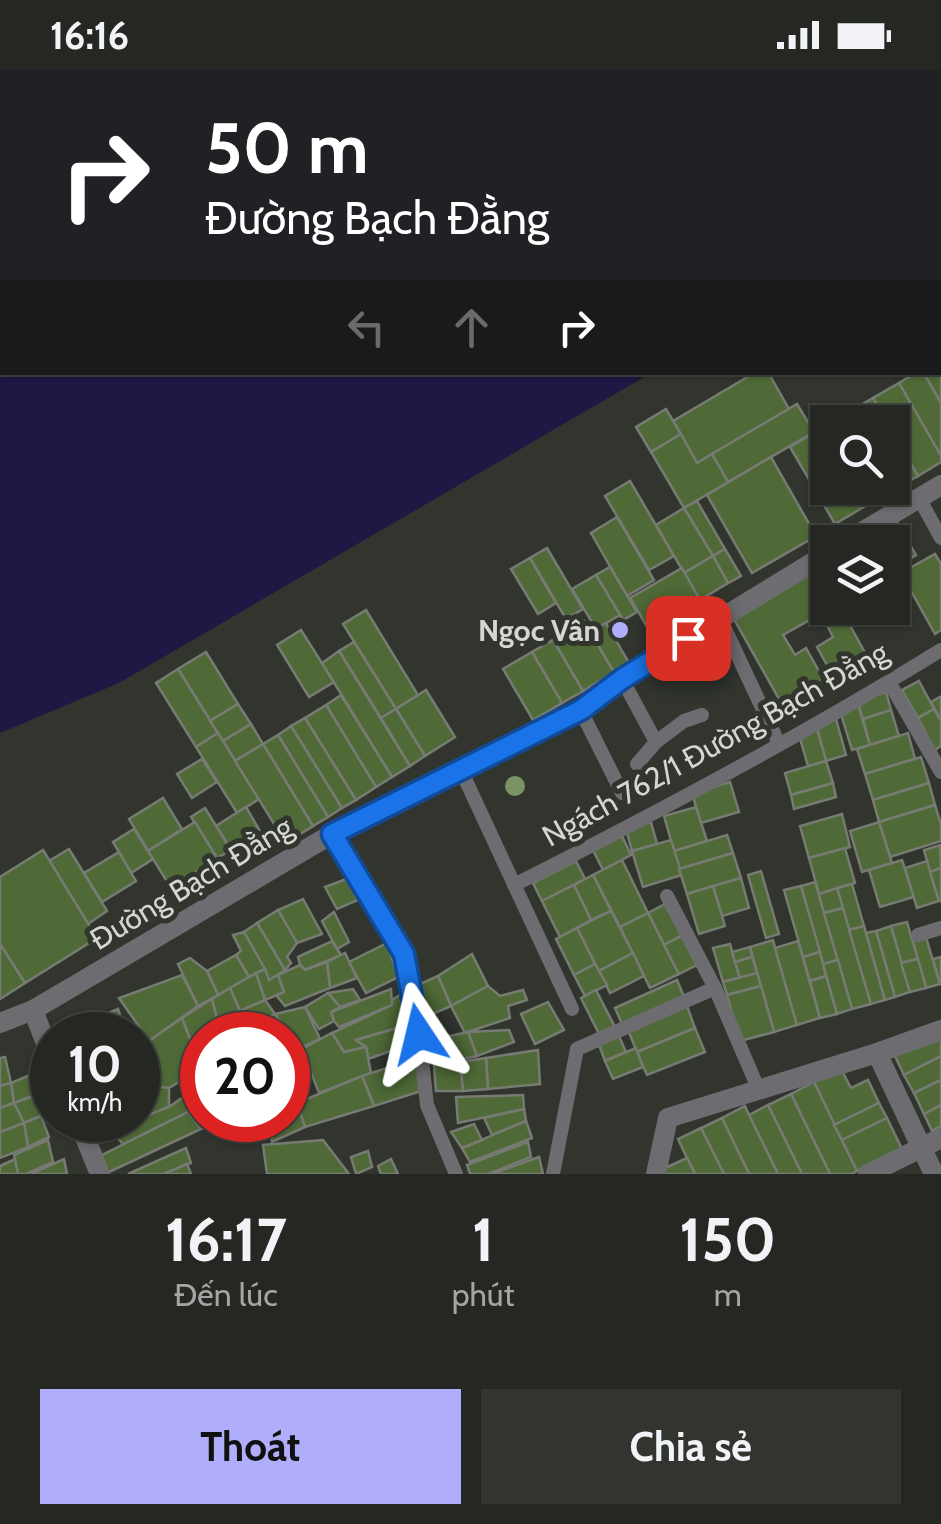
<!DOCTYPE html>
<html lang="vi">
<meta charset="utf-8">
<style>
body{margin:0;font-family:Cabin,sans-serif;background:#31342f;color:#f1f3f6;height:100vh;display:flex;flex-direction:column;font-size:38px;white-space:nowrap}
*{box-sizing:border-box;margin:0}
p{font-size:32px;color:#a3a6a5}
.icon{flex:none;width:55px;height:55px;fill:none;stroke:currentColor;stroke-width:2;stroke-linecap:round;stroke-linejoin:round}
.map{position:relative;height:1104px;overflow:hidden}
.side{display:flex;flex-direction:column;background:#252822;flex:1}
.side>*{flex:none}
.banner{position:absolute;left:0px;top:0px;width:942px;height:305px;box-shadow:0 2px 8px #0004,0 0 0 2px #424440;background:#202124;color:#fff;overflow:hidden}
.fabs{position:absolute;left:810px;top:335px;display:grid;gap:20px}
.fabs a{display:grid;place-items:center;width:100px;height:100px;border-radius:0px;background:#252822;box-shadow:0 2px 8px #0004,0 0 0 2px #424440;font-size:50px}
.speed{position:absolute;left:30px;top:942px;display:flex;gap:20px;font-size:50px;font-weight:700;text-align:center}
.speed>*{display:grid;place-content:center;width:130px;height:130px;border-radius:50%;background:#252822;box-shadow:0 2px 8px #0004,0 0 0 2px #424440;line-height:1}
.speed small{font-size:25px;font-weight:400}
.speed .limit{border:15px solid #d22;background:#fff;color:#111}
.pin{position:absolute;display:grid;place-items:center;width:85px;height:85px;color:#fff;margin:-42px;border-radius:20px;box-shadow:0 5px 15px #0006}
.me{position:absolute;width:110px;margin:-55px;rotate:350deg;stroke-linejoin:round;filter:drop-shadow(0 0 8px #0008)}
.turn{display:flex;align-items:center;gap:35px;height:210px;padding:0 40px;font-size:45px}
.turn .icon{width:130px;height:130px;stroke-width:2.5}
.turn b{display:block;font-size:70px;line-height:85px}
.lanes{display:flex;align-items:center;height:95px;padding:0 40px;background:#0003;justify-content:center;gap:50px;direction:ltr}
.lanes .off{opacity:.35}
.eta{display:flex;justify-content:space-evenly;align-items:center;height:170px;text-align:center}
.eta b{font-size:60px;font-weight:700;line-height:70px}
.action{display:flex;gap:20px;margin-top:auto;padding:20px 40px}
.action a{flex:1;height:115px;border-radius:0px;background:#b0aefa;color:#111;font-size:40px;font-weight:700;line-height:115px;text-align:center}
.action a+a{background:#31342f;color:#f1f3f6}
.status{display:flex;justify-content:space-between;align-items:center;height:70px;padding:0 50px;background:#252822;direction:ltr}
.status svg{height:28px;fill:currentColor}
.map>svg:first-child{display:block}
.water{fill:#1e1845}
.building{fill:#4f6a37;stroke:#777b73;stroke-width:2.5}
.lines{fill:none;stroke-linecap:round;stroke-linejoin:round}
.service{stroke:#6d6d71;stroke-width:14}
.minor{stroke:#6d6d71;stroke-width:20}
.tertiary{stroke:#6d6d71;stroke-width:20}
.tree{fill:#7a9365}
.route-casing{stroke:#114b97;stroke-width:25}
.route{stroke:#1a73e8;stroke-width:18}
.poi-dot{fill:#b0aefa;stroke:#31352e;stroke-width:4}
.labels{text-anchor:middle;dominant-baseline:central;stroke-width:10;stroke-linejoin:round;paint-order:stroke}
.poi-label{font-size:30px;font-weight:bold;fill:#d4d6d2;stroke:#31352e;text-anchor:end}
.street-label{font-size:30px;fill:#d4d6d2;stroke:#31352e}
</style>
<div class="status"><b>16:16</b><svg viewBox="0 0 49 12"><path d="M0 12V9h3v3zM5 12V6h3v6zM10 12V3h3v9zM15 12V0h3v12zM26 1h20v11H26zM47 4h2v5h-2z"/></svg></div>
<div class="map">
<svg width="941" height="1104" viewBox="0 0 941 1104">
<rect width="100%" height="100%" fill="#31352e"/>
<!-- water -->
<polygon class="water" points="0,0 941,0 941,126 940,2 2,2 2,302 651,303 119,613 0,663"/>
<!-- building -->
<g class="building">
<polygon points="940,263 941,265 941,333 923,302 940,302"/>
<polygon points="756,302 768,302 789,339 697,393 673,351"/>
<polygon points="917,302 923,302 941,333 941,386 899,313"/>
<polygon points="899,313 941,386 941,392 918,406 892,362 892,352 887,352 873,328"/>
<polygon points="873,328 887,352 856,352 849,342"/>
<polygon points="797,334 814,362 728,412 712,384"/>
<polygon points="666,339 681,364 651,382 636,357"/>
<polygon points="849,342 856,352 831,352"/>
<polygon points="828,355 828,418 894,419 835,454 790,377"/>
<polygon points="892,362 918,406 894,419 892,417"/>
<polygon points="681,364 697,393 712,384 728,412 684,438 651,382"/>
<polygon points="771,387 816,466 752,503 707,425"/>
<polygon points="630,411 674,486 649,500 605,426"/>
<polygon points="697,431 725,479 713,486 684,438"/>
<polygon points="684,438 713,486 684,503 656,455"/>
<polygon points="617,447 654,510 627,526 591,463"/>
<polygon points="896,450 916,485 897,497 892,489 892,472 883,472 877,461"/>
<polygon points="547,478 583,539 566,549 530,488"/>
<polygon points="725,479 741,506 728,513 713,486"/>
<polygon points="935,484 941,494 941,560 935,564 901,503"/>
<polygon points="713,486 728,513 700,530 684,503"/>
<polygon points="530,488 556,533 538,544 511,499"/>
<polygon points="819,494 828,509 828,538 831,538 783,565 795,585 806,578 825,612 783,636 731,544"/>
<polygon points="610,497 637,542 623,550 596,505"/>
<polygon points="682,498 700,530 649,560 630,528"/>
<polygon points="596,505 620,545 596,559 572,519"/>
<polygon points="366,540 418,625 396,639 343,554"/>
<polygon points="842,541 868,588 834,608 817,577 833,567 825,551"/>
<polygon points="584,551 614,602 583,621 553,570"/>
<polygon points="606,553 629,593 614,602 590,562"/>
<polygon points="301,560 334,612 309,627 277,575"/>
<polygon points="553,570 583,621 562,633 532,582"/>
<polygon points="354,572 396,639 381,648 339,581"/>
<polygon points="339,581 410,696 392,707 322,593"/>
<polygon points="206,582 238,634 210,651 178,599"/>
<polygon points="532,582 562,633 533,650 503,599"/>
<polygon points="178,599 218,663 196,677 156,613"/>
<polygon points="919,611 934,639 918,648 902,620"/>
<polygon points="426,620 455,667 425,686 396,639"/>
<polygon points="886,622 891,640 863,649 857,631"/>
<polygon points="341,625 392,707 376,717 326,635"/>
<polygon points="940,627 941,629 941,650 931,632"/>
<polygon points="238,634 251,654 223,671 210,651"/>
<polygon points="326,635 376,717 356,730 305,648"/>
<polygon points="858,635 870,675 852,680 840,641"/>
<polygon points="396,639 425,686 410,696 381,648"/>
<polygon points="934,639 941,651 941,676 935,680 918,648"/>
<polygon points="891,640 899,666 870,675 863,649"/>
<polygon points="305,648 356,730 342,738 291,656"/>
<polygon points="836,649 846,685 826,691 816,655"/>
<polygon points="251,654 263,674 235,691 223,671"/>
<polygon points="291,656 342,738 328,747 278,665"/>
<polygon points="817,659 826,691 808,696 799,665"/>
<polygon points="218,663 259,729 237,743 196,677"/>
<polygon points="908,663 915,689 865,704 857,679"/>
<polygon points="278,665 328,747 313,756 263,674"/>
<polygon points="263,674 313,756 286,773 235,691"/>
<polygon points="921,687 929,713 873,730 865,704"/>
<polygon points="202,689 217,712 192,728 177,704"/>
<polygon points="826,691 833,713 791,725 785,703"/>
<polygon points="730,712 739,742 701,753 692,723"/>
<polygon points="833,713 836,727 794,739 791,725"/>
<polygon points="929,713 935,735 879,752 873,730"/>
<polygon points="163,728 182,759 148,781 129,749"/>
<polygon points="935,735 941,754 941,771 890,787 879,752"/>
<polygon points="246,737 260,761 231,780 216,756"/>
<polygon points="696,737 707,771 674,781 664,746"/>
<polygon points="205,738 231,780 217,788 191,747"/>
<polygon points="842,744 850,777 809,788 800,756"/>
<polygon points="195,752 217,788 171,818 148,781"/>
<polygon points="651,752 657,774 632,781 626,759"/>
<polygon points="879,752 892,793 862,802 850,761"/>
<polygon points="134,759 153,789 131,803 113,772"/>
<polygon points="727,765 733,783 679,799 674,781"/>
<polygon points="622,766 631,785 603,800 593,780"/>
<polygon points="671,770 682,805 643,817 632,781"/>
<polygon points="940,775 941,798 930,802 924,780"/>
<polygon points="845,778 855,813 819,824 809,788"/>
<polygon points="69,779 107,841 88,854 49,791"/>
<polygon points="43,780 97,868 25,913 0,874 0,807"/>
<polygon points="119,782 136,811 102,832 84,803"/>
<polygon points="733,783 741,808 687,824 679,799"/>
<polygon points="622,790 648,843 620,857 593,805"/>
<polygon points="902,790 914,827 880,837 869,800"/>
<polygon points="576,791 585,809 542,831 533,813"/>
<polygon points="927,791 939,831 917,838 905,798"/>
<polygon points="941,798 941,831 939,831 930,802"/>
<polygon points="761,801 779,864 766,868 748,805"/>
<polygon points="593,805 611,841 591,850 574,815"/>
<polygon points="741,808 749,838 722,846 713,816"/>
<polygon points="346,809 358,830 337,839 325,817"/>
<polygon points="815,812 838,890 823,894 801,816"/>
<polygon points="852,814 864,856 849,860 837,818"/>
<polygon points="574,815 591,850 560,867 542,831"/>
<polygon points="713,816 725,856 699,864 687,824"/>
<polygon points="801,816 820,882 803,887 784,820"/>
<polygon points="837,818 843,838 824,843 819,824"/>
<polygon points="303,829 322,864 297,873 278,840"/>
<polygon points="669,832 685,864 664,875 648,843"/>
<polygon points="843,838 871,934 852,939 824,843"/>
<polygon points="278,840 297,873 287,887 291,893 285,900 257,853"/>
<polygon points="611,841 633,883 599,901 577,858"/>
<polygon points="334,842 349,872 337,879 322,851"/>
<polygon points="648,843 679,904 650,918 620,857"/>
<polygon points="907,852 918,889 901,893 891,856"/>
<polygon points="257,853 285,900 269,910 244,862"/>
<polygon points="864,856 885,930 871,934 849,860"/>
<polygon points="891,856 910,922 895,927 876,861"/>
<polygon points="577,858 595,894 574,905 556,869"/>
<polygon points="876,861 895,927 885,930 866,863"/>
<polygon points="244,862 265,899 249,907 236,885 241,881 233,865"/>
<polygon points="685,864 699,894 679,904 664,875"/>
<polygon points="925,864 940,914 926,918 912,868"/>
<polygon points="773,870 797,955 774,962 750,877"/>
<polygon points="332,871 341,885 305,900 300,895 298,887"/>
<polygon points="798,871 820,948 797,955 775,878"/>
<polygon points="387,873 398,907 366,923 349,892"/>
<polygon points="0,874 25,913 0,929"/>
<polygon points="730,874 740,908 723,912 713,878"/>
<polygon points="750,877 752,887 735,892 732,882"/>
<polygon points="820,882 826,906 810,911 803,887"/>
<polygon points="345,883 357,908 330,918 327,892"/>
<polygon points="633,883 644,906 610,923 599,901"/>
<polygon points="472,884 488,916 451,936 438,906"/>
<polygon points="236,885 249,907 218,925 207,901"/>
<polygon points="752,887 757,903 740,908 735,892"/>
<polygon points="941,887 941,914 940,914 933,889"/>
<polygon points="190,888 207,901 218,925 198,936 178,894"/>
<polygon points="918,889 926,918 910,922 901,893"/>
<polygon points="838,890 852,939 837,944 823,894"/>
<polygon points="327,892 330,918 285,936 276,925 284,922 278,905 300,895 305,900"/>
<polygon points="595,894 607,915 585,926 574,905"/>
<polygon points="265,899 269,910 278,905 284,922 265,930 256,903"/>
<polygon points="256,903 265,930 240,941 230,918"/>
<polygon points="757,903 761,916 727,925 723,912"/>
<polygon points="182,905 198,936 149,971 119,928"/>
<polygon points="438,906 451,936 421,949 411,918"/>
<polygon points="826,906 837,944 820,948 810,911"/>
<polygon points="677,910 685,929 623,956 615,938"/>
<polygon points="488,916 500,926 523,920 527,930 508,936 510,948 465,963 451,936"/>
<polygon points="761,916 774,962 740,971 727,925"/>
<polygon points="230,918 240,941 265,930 275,944 234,965 221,965 212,929"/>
<polygon points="353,919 360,930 340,937 328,923"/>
<polygon points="391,919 392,935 339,957 334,951 331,942"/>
<polygon points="408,920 414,949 404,956 356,970 366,977 344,982 332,963 392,935 392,930"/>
<polygon points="596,920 616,959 600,966 581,928"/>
<polygon points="328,923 340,937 331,942 334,951 319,959 305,937"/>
<polygon points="212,929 221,965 202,965 202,983 197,987 182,948"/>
<polygon points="548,932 564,960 535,974 521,944"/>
<polygon points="687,936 695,958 637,982 628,960"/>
<polygon points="305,937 320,969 298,979 275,944"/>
<polygon points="118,939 126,963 135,965 103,965 99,947"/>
<polygon points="275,944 298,979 288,985 288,965 235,965"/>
<polygon points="182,948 201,999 169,1018 151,1016 139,985 149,971"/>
<polygon points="404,956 413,973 368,989 366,977 356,970"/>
<polygon points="695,958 705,982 647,1005 637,982"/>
<polygon points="509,960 514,972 477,986 468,962"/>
<polygon points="468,962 477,986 434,995 432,970"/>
<polygon points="332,963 344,982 366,977 371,1003 319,1023 302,979"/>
<polygon points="941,963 941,986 904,1005 895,986"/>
<polygon points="618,964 626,982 605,991 598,972"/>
<polygon points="636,978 643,997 613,1009 605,991"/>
<polygon points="298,979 311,1008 293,1020 288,1008 288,985"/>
<polygon points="538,980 540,1014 488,1019 486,988"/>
<polygon points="139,985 151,1016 169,1018 169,1037 138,1050"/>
<polygon points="941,986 941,1010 914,1023 904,1005"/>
<polygon points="5,987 11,1013 0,1016 0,988"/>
<polygon points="418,988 421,1021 374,1036 362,1006"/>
<polygon points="486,988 488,1019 463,1021 460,992"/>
<polygon points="460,992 463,1021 436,1021 434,995"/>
<polygon points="841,999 851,1018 868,1010 879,1033 834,1055 814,1012"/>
<polygon points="37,1002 42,1022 14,1033 11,1013"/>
<polygon points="362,1006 374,1036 305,1057 297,1033"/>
<polygon points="288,1008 298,1037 288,1042"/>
<polygon points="941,1010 941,1035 924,1044 914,1023"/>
<polygon points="814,1012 857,1101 852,1104 830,1104 791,1024"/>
<polygon points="11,1013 14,1033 0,1038 0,1016"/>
<polygon points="202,1014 202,1035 123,1074 110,1060 169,1037"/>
<polygon points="40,1024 41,1046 24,1053 14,1033"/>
<polygon points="791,1024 830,1104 802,1104 768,1035"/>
<polygon points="523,1025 524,1039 458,1053 456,1027"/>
<polygon points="14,1033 24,1053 0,1062 0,1038"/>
<polygon points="879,1033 887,1048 842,1070 834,1055"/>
<polygon points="202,1035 202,1050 221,1050 201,1059 188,1042"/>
<polygon points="768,1035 802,1104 778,1104 749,1045"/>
<polygon points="941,1035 941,1056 932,1061 924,1044"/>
<polygon points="745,1036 749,1045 778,1104 749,1104 722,1048"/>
<polygon points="298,1037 305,1057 272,1072 269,1051 288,1050 288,1042"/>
<polygon points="524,1039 526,1051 492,1065 484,1048"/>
<polygon points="188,1042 201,1059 107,1103 98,1087"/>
<polygon points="41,1046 49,1067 28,1077 24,1053"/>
<polygon points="722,1048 749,1104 724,1104 701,1058"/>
<polygon points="887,1048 902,1079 857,1101 842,1070"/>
<polygon points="103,1050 136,1050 110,1060"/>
<polygon points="526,1051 532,1068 470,1092 462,1078"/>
<polygon points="24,1053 28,1077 0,1088 0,1062"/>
<polygon points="474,1054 482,1070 462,1078 451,1062"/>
<polygon points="701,1058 724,1104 695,1104 687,1088 678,1069"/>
<polygon points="48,1070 53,1092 26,1104 18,1104 14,1085"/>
<polygon points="323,1070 349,1104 267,1104 263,1075"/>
<polygon points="528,1072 531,1087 488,1104 470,1104 467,1095"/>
<polygon points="186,1078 191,1093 164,1104 128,1104"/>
<polygon points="368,1081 372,1097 356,1104 351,1087"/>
<polygon points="539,1087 543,1104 492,1104"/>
<polygon points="687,1088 695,1104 665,1104 663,1099"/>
<polygon points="15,1089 18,1104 0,1104 0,1096"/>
<polygon points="64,1089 67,1104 31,1104"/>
<polygon points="391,1089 398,1104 381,1104 378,1096"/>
<polygon points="187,1094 191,1104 164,1104"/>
</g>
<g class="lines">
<!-- service -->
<g class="service">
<polyline points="919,428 941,468"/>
<polyline points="720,548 779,674"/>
<polyline points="622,609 656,672 637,694"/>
<polyline points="889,612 941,702"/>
<polyline points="581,641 622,723"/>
<polyline points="656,672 684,651 702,645"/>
<polyline points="460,698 572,939"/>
<polyline points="332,764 405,884 419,964 427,1035 456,1104"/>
<path d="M514,815C659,742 803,665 941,580"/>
<polyline points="667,826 715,918 758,1018"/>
<polyline points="918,865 941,858"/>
<polyline points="553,1104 577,979 715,918"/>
</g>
<!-- minor -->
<g class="minor">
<polyline points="877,983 934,1104"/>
<polyline points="656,1104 668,1048 877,983 941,960"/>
<polyline points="868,1104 941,1068"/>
</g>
<!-- tertiary -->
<g class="tertiary">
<polyline points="845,472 941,415"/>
<polyline points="33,940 52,989"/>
<polyline points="0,953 33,940 332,764 460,698 581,641 622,609 828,483"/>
<polyline points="78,1050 100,1104"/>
</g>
</g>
<!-- trees -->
<circle class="tree" cx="515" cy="716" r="10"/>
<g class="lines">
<defs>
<polyline id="route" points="419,964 404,884 332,764 581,640 622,609 688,568"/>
</defs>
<!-- route casing -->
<use href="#route" class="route-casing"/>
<!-- route -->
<use href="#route" class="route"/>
</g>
<!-- markers -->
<circle class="poi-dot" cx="620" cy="560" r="10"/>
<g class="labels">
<!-- poi labels -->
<g class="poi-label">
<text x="600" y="560">Ngọc Vân</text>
</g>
<!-- street labels -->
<g class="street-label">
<text transform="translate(715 674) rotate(-29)">Ngách 762/1 Đường Bạch Đằng</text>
<text transform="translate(191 813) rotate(-31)">Đường Bạch Đằng</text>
</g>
</g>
</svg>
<div class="fabs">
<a><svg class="icon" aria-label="search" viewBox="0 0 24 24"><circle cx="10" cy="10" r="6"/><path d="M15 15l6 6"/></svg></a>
<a><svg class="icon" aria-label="layers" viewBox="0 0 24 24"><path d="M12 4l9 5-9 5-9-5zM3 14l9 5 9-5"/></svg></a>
</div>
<div class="speed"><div>10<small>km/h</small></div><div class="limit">20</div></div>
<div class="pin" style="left:688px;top:568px;background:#d93025"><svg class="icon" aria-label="arrive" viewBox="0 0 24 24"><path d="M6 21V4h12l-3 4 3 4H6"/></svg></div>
<svg class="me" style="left:419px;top:964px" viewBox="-20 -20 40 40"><path d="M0-17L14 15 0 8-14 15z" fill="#1a73e8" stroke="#fff" stroke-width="4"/></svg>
<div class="banner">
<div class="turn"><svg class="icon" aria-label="right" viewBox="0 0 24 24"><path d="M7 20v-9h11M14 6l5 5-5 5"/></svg><div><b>50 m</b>Đường Bạch Đằng</div></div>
<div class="lanes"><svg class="icon off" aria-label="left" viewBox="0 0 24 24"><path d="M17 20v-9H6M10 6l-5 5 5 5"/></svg><svg class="icon off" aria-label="ahead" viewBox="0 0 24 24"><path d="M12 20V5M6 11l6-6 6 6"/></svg><svg class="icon" aria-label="right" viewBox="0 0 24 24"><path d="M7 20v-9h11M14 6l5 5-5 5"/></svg></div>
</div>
</div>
<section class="side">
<div class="eta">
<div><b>16:17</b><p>Đến lúc</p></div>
<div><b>1</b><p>phút</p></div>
<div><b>150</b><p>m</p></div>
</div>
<div class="action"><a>Thoát</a><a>Chia sẻ</a></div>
</section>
